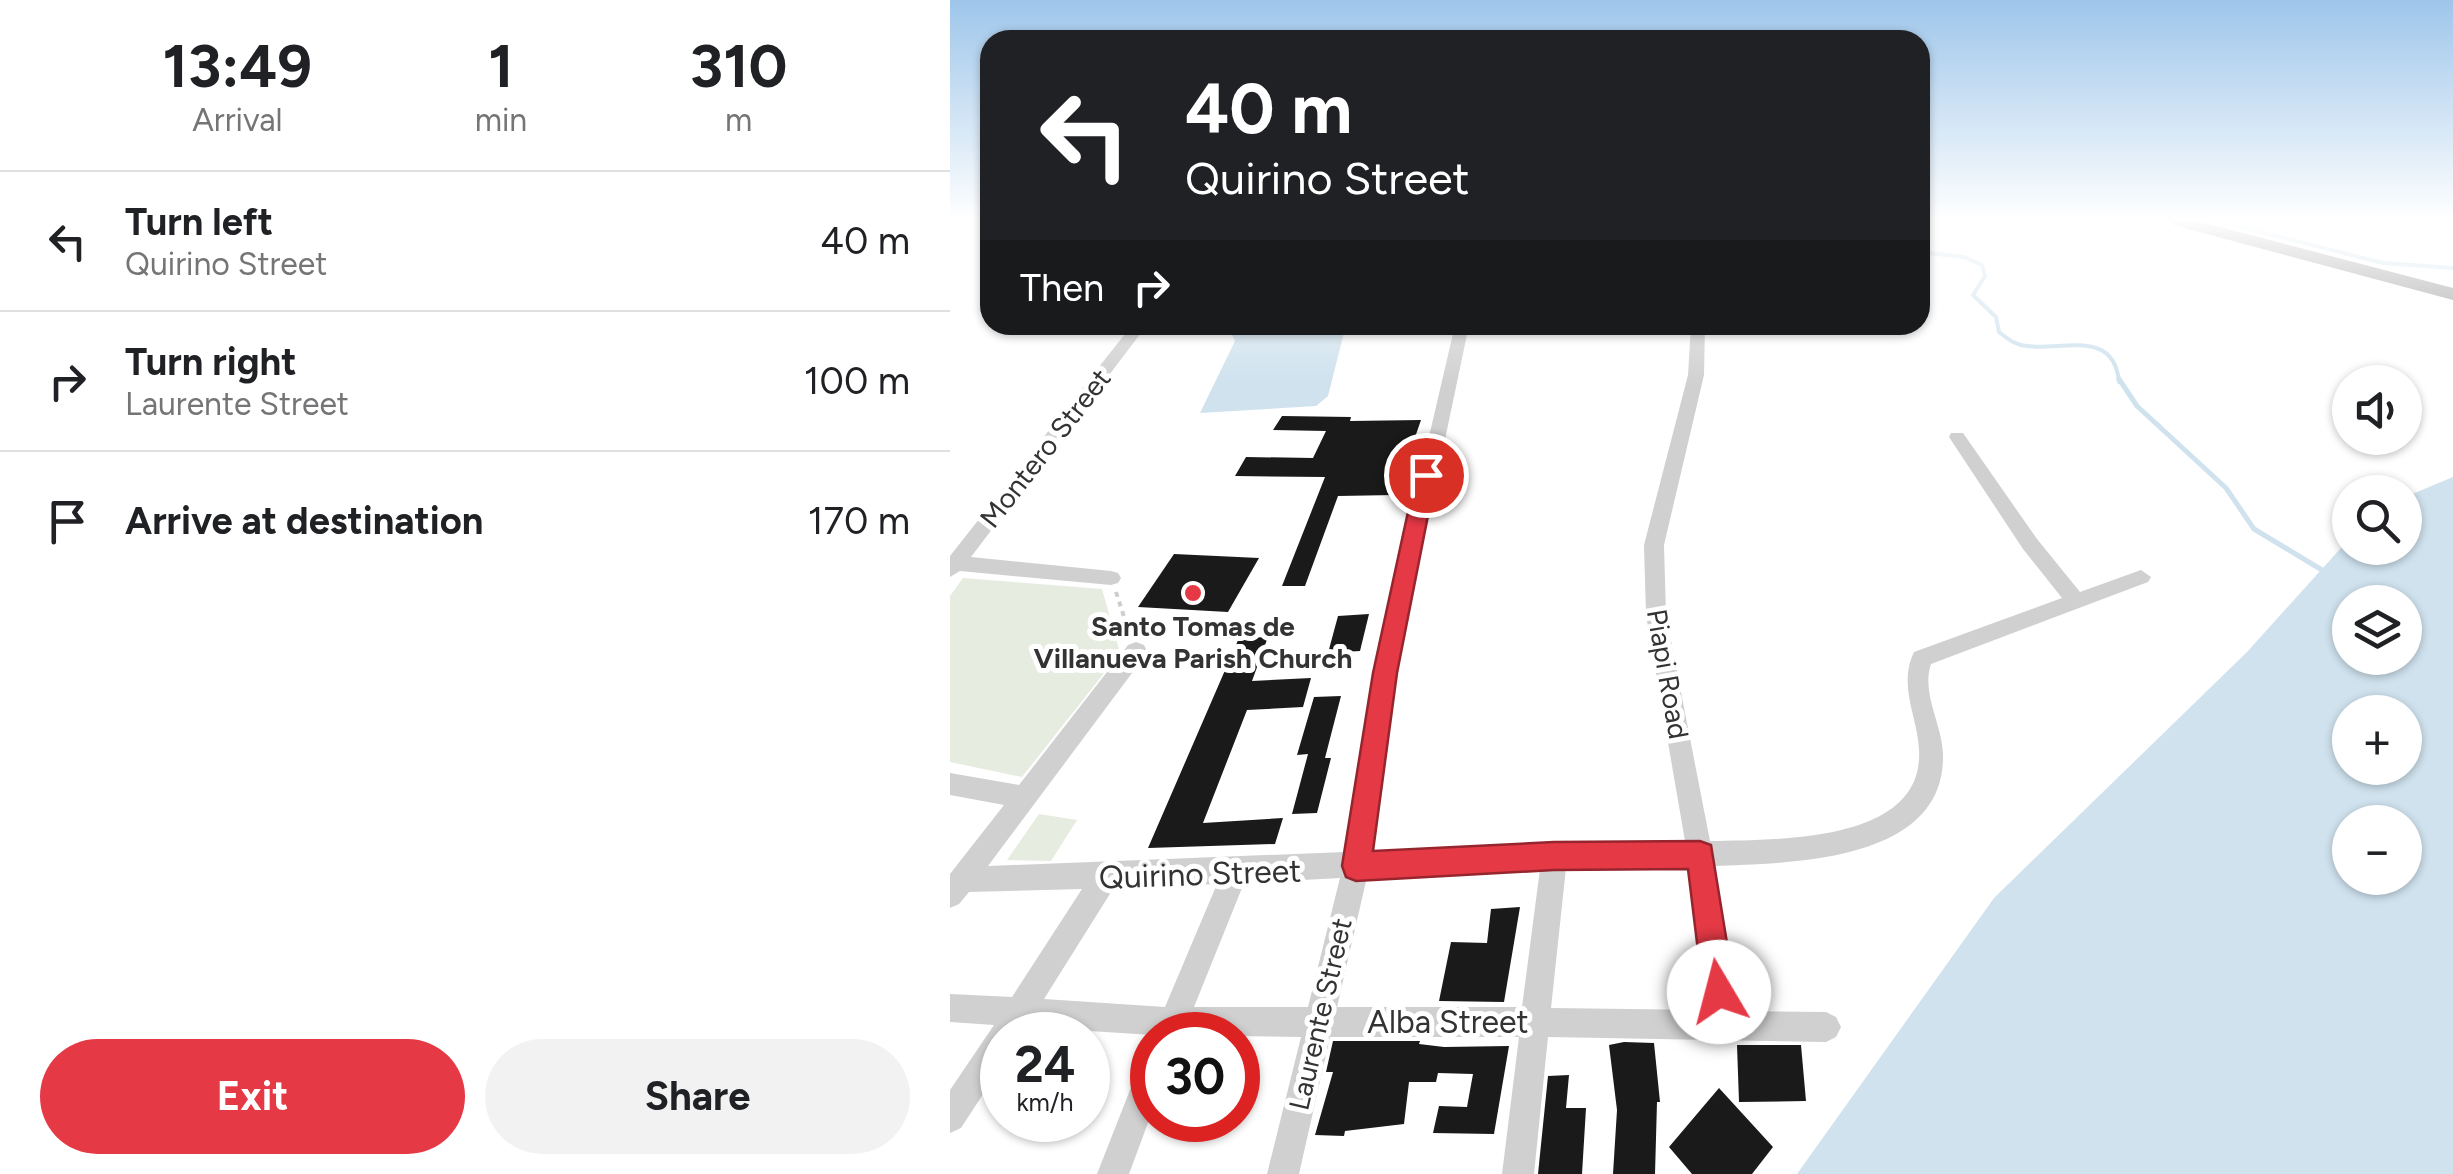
<!DOCTYPE html>
<meta charset="utf-8">
<style>
body{margin:0;font-family:Figtree,sans-serif;background:#f2f2f2;color:#202124;height:100vh;display:flex;flex-direction:column;font-size:38px;white-space:nowrap}
*{box-sizing:border-box;margin:0}
p{font-size:32px;color:#757577}
.icon{flex:none;width:55px;height:55px;fill:none;stroke:currentColor;stroke-width:2;stroke-linecap:round;stroke-linejoin:round}
.map{position:relative;flex:1;overflow:hidden}
.sheet{display:flex;flex-direction:column;background:#fff;width:950px}
.sheet>*{flex:none}
.banner{position:absolute;left:30px;top:30px;width:950px;height:305px;border-radius:30px;box-shadow:0 2px 8px #0004;background:#202124;color:#fff;overflow:hidden}
.tools{position:absolute;left:1382px;top:365px;display:grid;gap:20px}
.tools a{display:grid;place-items:center;width:90px;height:90px;border-radius:50%;background:#fff;box-shadow:0 2px 8px #0004;font-size:50px}
.speed{position:absolute;left:30px;top:1012px;display:flex;gap:20px;font-size:50px;font-weight:700;text-align:center}
.speed>*{display:grid;place-content:center;width:130px;height:130px;border-radius:50%;background:#fff;box-shadow:0 2px 8px #0004;line-height:1}
.speed small{font-size:25px;font-weight:400}
.speed .limit{border:15px solid #d22;background:#fff;color:#111}
.pin{position:absolute;display:grid;place-items:center;width:85px;height:85px;color:#fff;margin:-42px;border:5px solid #fff;border-radius:50%;box-shadow:0 2px 10px #0007}
.me{position:absolute;width:110px;margin:-55px;rotate:352deg;stroke-linejoin:round;filter:drop-shadow(0 0 8px #0008)}
.turn{display:flex;align-items:center;gap:35px;height:210px;padding:0 40px;font-size:45px}
.turn .icon{width:130px;height:130px;stroke-width:2.5}
.turn b{display:block;font-size:70px;line-height:85px}
.then{display:flex;align-items:center;height:95px;padding:0 40px;background:#0003;gap:20px;font-size:38px}
.eta{display:flex;justify-content:space-evenly;align-items:center;height:170px;text-align:center}
.eta b{font-size:60px;font-weight:700;line-height:70px}
.cta{display:flex;gap:20px;margin-top:auto;padding:20px 40px}
.cta a{flex:1;height:115px;border-radius:60px;background:#e63946;color:#fff;font-size:40px;font-weight:700;line-height:115px;text-align:center}
.cta a+a{background:#f2f2f2;color:#202124}
ul{padding:0;list-style:none}
li{display:flex;align-items:center;gap:30px;height:140px;padding:0 40px;border-top:2px solid #e0e0e0}
li div{flex:1}
li b{display:block;font-size:38px}
li em{font-style:normal}
main{display:flex;flex:1;min-height:0}
.map>svg:first-child{display:block}
.green{fill:#e6ecdf}
.water{fill:#cfe2ee;fill-rule:evenodd}
.lines{fill:none;stroke-linecap:round;stroke-linejoin:round}
.stream-far1{stroke:#cfe2ee;stroke-width:4}
.stream{stroke:#cfe2ee;stroke-width:5}
.building{fill:#1a1a1a}
.path{stroke:#cdcdcd;stroke-width:4;stroke-dasharray:5 5;stroke-linecap:butt}
.minor{fill:#d0d0d0;fill-rule:evenodd}
.highway{fill:#9a9a9a;fill-rule:evenodd}
.route{fill:#e63946;stroke:#96252e;stroke-width:2.5}
.poi-dot{fill:#e63946;stroke:#fff;stroke-width:4}
.labels{text-anchor:middle;dominant-baseline:central;stroke-width:10;stroke-linejoin:round;paint-order:stroke}
.street-label{font-size:28px;fill:#333;stroke:#fff}
.poi-label{font-size:28px;font-weight:bold;fill:#333;stroke:#fff}
.near-street-label{font-size:32px;fill:#333;stroke:#fff}
</style>
<main>
<section class="sheet">
<div class="eta">
<div><b>13:49</b><p>Arrival</p></div>
<div><b>1</b><p>min</p></div>
<div><b>310</b><p>m</p></div>
</div>
<ul>
<li><svg class="icon" aria-label="left" viewBox="0 0 24 24"><path d="M17 20v-9H6M10 6l-5 5 5 5"/></svg><div><b>Turn left</b><p>Quirino Street</p></div><em>40 m</em></li>
<li><svg class="icon" aria-label="right" viewBox="0 0 24 24"><path d="M7 20v-9h11M14 6l5 5-5 5"/></svg><div><b>Turn right</b><p>Laurente Street</p></div><em>100 m</em></li>
<li><svg class="icon" aria-label="arrive" viewBox="0 0 24 24"><path d="M6 21V4h12l-3 4 3 4H6"/></svg><div><b>Arrive at destination</b></div><em>170 m</em></li>
</ul>
<div class="cta"><a>Exit</a><a>Share</a></div>
</section>
<div class="map">
<svg width="1503" height="1174" viewBox="0 0 1503 1174">
<rect width="100%" height="100%" fill="#fff"/>
<!-- green -->
<g class="green">
<polygon points="13,578 152,589 170,653 72,777 0,762 0,596"/>
<polygon points="89,814 127,820 101,861 57,860"/>
</g>
<!-- water -->
<g class="water">
<polygon points="396,325 378,396 366,406 250,413 285,341 281,333 289,326"/>
<path d="M1503,477V1174H847L1044,898L1297,652L1400,538V548H1455V497ZM1400,602H1455V658H1400ZM1400,712H1455V768H1400ZM1400,822H1455V878H1400Z"/>
</g>
<g class="lines">
<!-- stream-far1 -->
<g class="stream-far1">
<polyline points="1267,221 1433,263 1503,268"/>
<path d="M970,252L1014,257L1032,265L1035,276L1023,295L1046,317L1049,332C1058,339 1065,345 1077,346C1111,351 1164,328 1169,382"/>
</g>
<!-- stream -->
<polyline class="stream" points="1169,379 1187,406 1276,488 1304,529 1377,573"/>
</g>
<!-- building -->
<g class="building">
<polygon points="332,416 401,417 400,421 471,420 445,495 388,496 355,586 332,586 375,477 285,476 296,457 363,458 376,431 323,430"/>
<polygon points="224,554 309,558 278,612 188,607"/>
<polygon points="419,614 410,651 378,653 388,616"/>
<polygon points="318,637 302,681 361,678 353,707 297,710 253,823 333,818 325,844 198,848 289,638"/>
<polygon points="391,696 375,758 381,758 367,813 342,814 358,754 347,755 364,697"/>
<polygon points="570,907 554,1002 489,1001 501,942 537,943 541,909"/>
<polygon points="383,1041 470,1041 469,1044 494,1047 559,1046 544,1134 483,1133 489,1106 517,1107 523,1074 488,1073 486,1082 459,1082 454,1124 395,1131 394,1136 365,1135 383,1072 376,1072"/>
<polygon points="674,1042 704,1043 710,1102 707,1102 705,1174 663,1174 667,1110 659,1045"/>
<polygon points="787,1045 851,1045 856,1101 789,1102"/>
<polygon points="619,1075 616,1108 636,1108 632,1174 588,1174 598,1076"/>
<polygon points="769,1088 823,1147 802,1174 742,1174 719,1147"/>
</g>
<g class="lines">
<!-- path -->
<polyline class="path" points="166,592 180,635"/>
<!-- minor -->
<g class="minor">
<polygon points="182,325 197,325 21,557 161,571 168,573 171,578 168,583 161,585 10,571 0,577 0,556"/>
<path d="M505,325H519L446,673L421,851L735,841L696,615L694,545L738,375L741,325H755L754,375L714,545L716,615L760,841C823,839 975,845 969,749C967,715 948,686 964,652L1112,598L1073,549L999,437L1001,433H1013L1087,539L1130,592L1191,570L1201,577L1198,582L981,664C971,693 992,724 993,754C996,863 839,863 764,866L786,1011L876,1012L886,1017L891,1027L886,1037L876,1042L598,1037L584,1174H552L569,1037H380L349,1174H317L351,1037L202,1035L77,1027L72,1035H52V1065L11,1128L0,1133V1090L44,1025L0,1022V994L62,997L132,889L19,892L9,904L0,908V874L54,805L0,795V773L69,785L178,645L186,642L194,645L197,651L194,657L38,866L395,852L424,673ZM739,866L757,1010L601,1008L616,868ZM590,869L572,1007H387L417,877ZM390,878L358,1007H244L294,883ZM267,884L215,1007L94,999L163,889Z"/>
<polygon points="202,1058 202,1112 179,1174 147,1174 191,1062"/>
</g>
<!-- highway -->
<polygon class="highway" points="1221,221 1247,221 1503,288 1503,300 1223,225"/>
</g>
<!-- sky -->
<linearGradient id="sky" x2="0" y2="1"><stop stop-color="#9ec6ea"/><stop offset="0.57" stop-color="#fff"/><stop offset="1" stop-color="#fff" stop-opacity="0"/></linearGradient>
<rect width="1503" height="385" fill="url(#sky)"/>
<!-- route -->
<polygon class="route" points="476,468 486,475 447,673 423,851 604,842 750,841 761,845 785,992 780,1003 769,1008 758,1003 753,992 738,869 604,870 406,881 396,877 392,866 423,673 466,475"/>
<!-- markers -->
<circle class="poi-dot" cx="243" cy="593" r="10"/>
<g class="labels">
<!-- street labels -->
<g class="street-label">
<text transform="translate(95 448) rotate(-52)">Montero Street</text>
<text transform="translate(718 674) rotate(80)">Piapi Road</text>
<text transform="translate(370 1014) rotate(-77)">Laurente Street</text>
</g>
<!-- poi labels -->
<g class="poi-label">
<text x="243" y="626">Santo Tomas de<tspan x="243" dy="32">Villanueva Parish Church</tspan></text>
</g>
<!-- near-street labels -->
<g class="near-street-label">
<text transform="translate(250 874) rotate(-2)">Quirino Street</text>
<text x="498" y="1022">Alba Street</text>
</g>
</g>
</svg>
<div class="tools">
<a><svg class="icon" aria-label="sound" viewBox="0 0 24 24"><path d="M4 9h4l5-4v14l-5-4H4zM17 9q2 3 0 6"/></svg></a>
<a><svg class="icon" aria-label="search" viewBox="0 0 24 24"><circle cx="10" cy="10" r="6"/><path d="M15 15l6 6"/></svg></a>
<a><svg class="icon" aria-label="layers" viewBox="0 0 24 24"><path d="M12 4l9 5-9 5-9-5zM3 14l9 5 9-5"/></svg></a>
<a>+</a>
<a>−</a>
</div>
<div class="speed"><div>24<small>km/h</small></div><div class="limit">30</div></div>
<div class="pin" style="left:476px;top:475px;background:#d93025"><svg class="icon" aria-label="arrive" viewBox="0 0 24 24"><path d="M6 21V4h12l-3 4 3 4H6"/></svg></div>
<svg class="me" style="left:769px;top:992px" viewBox="-20 -20 40 40"><circle r="19" fill="#fff"/><path d="M0-13L10 11 0 6-10 11z" fill="#e63946"/></svg>
<div class="banner">
<div class="turn"><svg class="icon" aria-label="left" viewBox="0 0 24 24"><path d="M17 20v-9H6M10 6l-5 5 5 5"/></svg><div><b>40 m</b>Quirino Street</div></div>
<div class="then">Then<svg class="icon" aria-label="right" viewBox="0 0 24 24"><path d="M7 20v-9h11M14 6l5 5-5 5"/></svg></div>
</div>
</div>
</main>
